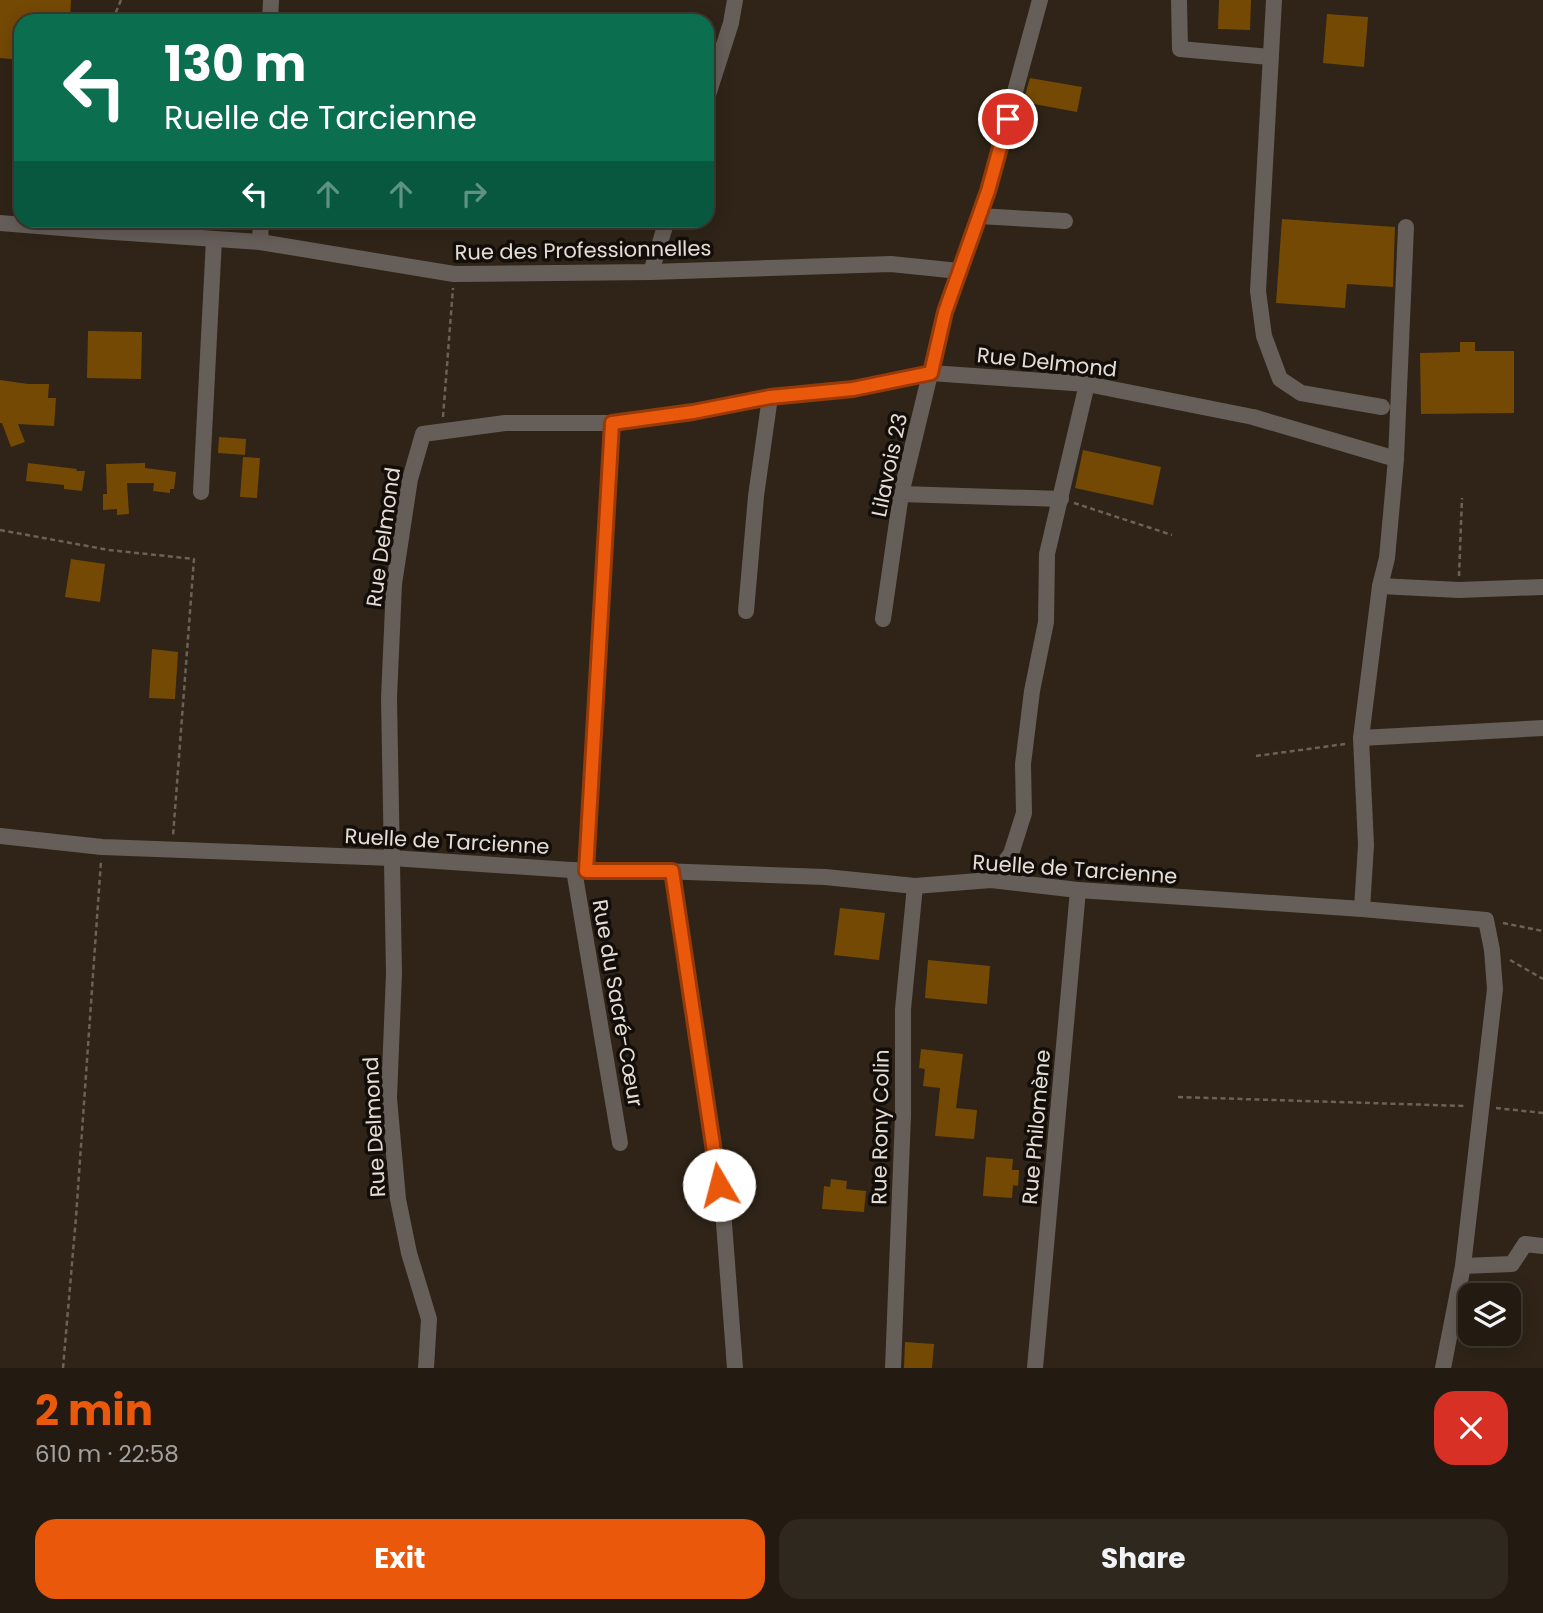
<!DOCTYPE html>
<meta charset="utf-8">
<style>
body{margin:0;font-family:Poppins,sans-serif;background:#2f281f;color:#f1f3f6;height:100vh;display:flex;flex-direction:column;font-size:26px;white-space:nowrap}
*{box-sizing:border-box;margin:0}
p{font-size:23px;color:#a3a19f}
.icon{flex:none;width:38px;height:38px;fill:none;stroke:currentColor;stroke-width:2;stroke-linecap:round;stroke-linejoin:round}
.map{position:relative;height:1368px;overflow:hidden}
.details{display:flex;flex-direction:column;background:#231b11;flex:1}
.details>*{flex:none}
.top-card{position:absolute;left:14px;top:14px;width:700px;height:214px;border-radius:21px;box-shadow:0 4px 18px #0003,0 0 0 2px #403931;background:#0b6e4f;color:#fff;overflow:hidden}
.buttons{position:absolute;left:1458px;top:1283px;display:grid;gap:14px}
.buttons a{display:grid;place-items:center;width:63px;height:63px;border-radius:14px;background:#231b11;box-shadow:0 4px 18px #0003,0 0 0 2px #403931;font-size:35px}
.pin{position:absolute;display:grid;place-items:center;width:60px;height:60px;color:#fff;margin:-30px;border:4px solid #fff;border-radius:50%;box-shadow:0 2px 7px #0007}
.me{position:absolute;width:77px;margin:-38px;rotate:352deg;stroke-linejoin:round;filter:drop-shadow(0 0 5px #0008)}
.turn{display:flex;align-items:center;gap:24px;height:147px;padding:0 35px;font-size:32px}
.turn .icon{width:91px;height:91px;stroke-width:2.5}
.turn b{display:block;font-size:49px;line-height:60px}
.lanes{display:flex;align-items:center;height:66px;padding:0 35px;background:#0003;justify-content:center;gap:35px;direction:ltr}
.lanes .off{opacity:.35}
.round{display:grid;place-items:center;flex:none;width:74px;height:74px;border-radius:21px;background:#2f281f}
.overview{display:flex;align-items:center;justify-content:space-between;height:119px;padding:0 35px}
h1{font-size:42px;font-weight:700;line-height:52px;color:#ea580c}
.cta{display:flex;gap:14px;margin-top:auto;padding:14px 35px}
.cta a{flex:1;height:80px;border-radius:21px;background:#ea580c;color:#fff;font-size:28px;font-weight:700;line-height:80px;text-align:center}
.cta a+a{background:#2f281f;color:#f1f3f6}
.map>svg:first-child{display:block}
.building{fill:#744904}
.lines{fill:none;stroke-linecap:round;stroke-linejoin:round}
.path{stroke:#6b6156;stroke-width:2.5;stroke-dasharray:5 3.5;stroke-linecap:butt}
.minor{stroke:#665e59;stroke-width:16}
.route-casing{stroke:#983908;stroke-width:18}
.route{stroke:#ea580c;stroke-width:12}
.labels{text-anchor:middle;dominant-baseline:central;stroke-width:7;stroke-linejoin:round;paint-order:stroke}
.street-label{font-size:21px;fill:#e5ddd5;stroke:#130e09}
</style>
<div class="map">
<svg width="1543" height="1368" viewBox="0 0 1543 1368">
<rect width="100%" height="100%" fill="#2f2417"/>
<!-- building -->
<g class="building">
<polygon points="0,0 71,0 70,21 21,21 21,60 0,58"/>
<polygon points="1219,0 1251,0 1250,30 1218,29"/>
<polygon points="1327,14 1368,17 1364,67 1323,63"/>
<polygon points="1030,78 1082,87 1077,112 1023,102"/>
<polygon points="1282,219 1395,227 1393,287 1347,284 1345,308 1276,303"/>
<polygon points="88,331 142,332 141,379 87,378"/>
<polygon points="1460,342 1475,342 1475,351 1514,351 1514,413 1421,414 1420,353 1460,352"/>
<polygon points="0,380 28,384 49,384 48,398 56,398 54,426 18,424 25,442 11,447 2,423 0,423"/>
<polygon points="219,437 246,439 245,455 218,453"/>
<polygon points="1083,450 1161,467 1153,505 1075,488"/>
<polygon points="243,457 260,458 257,498 240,497"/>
<polygon points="28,463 77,469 76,471 85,471 82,491 64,489 64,485 26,481"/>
<polygon points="145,463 145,468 176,472 174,489 170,489 170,493 153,491 154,483 127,483 129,514 117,515 117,509 103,510 103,494 107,494 106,464"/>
<polygon points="71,559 105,564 100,602 65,597"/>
<polygon points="152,649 178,652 175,699 149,698"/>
<polygon points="840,908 885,913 879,960 834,955"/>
<polygon points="928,960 990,966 987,1004 925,998"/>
<polygon points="921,1049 963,1054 956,1108 977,1110 974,1139 935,1136 940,1088 923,1086 925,1069 919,1068"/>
<polygon points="986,1157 1013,1159 1012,1170 1019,1170 1018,1186 1013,1185 1012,1198 983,1196"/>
<polygon points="831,1179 847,1181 846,1189 866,1191 864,1212 822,1209 824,1186 830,1187"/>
<polygon points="905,1342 934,1344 932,1368 904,1368"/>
</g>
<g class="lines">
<!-- path -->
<g class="path">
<polyline points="117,21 116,12 121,0"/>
<polyline points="443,417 453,288"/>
<polyline points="1074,503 1172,535"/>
<polyline points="0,530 109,550 194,559 173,836"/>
<polyline points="1459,576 1462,498"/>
<polyline points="1256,756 1345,744"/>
<polyline points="1503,923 1543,931"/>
<polyline points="1510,960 1543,979"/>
<polyline points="1178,1097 1465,1106"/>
<polyline points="1496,1108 1543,1113"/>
<polyline points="63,1368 76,1217 101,861"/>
</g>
<!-- minor -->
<g class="minor">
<polyline points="1179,0 1180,49 1270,57"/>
<polyline points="1274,0 1258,291 1264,336 1280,379 1301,393 1382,407"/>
<polyline points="270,21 271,0"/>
<polyline points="707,98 731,23 735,0"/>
<polyline points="979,216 1065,221"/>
<polyline points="0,223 99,231 260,242 454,274 651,272 891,264 959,271"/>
<polyline points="260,242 261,220"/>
<polyline points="651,272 667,220"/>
<polyline points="1396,459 1406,227"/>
<polyline points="201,492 214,239"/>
<polyline points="901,494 1061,499"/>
<polyline points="1380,586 1459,590 1543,587"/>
<polyline points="746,611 756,496 770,397"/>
<polyline points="883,619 901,494 945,312 988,191 1040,0"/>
<polyline points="1361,738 1543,728"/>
<polyline points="0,836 102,847 392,858 586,871 660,871 825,877 915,886 991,880 1078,890 1362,909 1486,920 1492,950 1495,989 1463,1266 1443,1368"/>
<polyline points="574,870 620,1143"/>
<polyline points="586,871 612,423"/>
<polyline points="672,871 723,1210 735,1368"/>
<polyline points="991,880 1011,854 1024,813 1023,764 1032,691 1046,622 1047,554 1087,384"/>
<polyline points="1463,1266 1512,1264 1525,1244 1543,1246"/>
<polyline points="426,1368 429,1319 409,1253 398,1199 389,1098 394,973 389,698 394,584 410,479 423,434 505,423 612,423 693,412 770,397 853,389 931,373 1087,384 1253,417 1396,459 1387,558 1380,586 1361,738 1366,845 1362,909"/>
<polyline points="893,1368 903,1116 903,1009 915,886"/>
<polyline points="1035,1368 1078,890"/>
</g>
</g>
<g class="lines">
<defs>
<polyline id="route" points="719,1185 672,871 586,871 612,423 693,412 770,397 853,389 931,373 945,312 988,191 1008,119"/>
</defs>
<!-- route casing -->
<use href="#route" class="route-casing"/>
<!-- route -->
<use href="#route" class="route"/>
</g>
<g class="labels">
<!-- street labels -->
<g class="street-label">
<text transform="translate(583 250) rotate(-1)">Rue des Professionnelles</text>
<text transform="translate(1047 362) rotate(6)">Rue Delmond</text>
<text transform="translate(889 465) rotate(-78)">Lilavois 23</text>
<text transform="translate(383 537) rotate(-82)">Rue Delmond</text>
<text transform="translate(447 841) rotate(3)">Ruelle de Tarcienne</text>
<text transform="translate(1075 869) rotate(4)">Ruelle de Tarcienne</text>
<text transform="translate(618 1003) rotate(80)">Rue du Sacré-Cœur</text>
<text transform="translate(374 1127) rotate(-93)">Rue Delmond</text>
<text transform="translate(880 1127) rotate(-89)">Rue Rony Colin</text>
<text transform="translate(1036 1127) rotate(-85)">Rue Philomène</text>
</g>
</g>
</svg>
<div class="buttons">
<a><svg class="icon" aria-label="layers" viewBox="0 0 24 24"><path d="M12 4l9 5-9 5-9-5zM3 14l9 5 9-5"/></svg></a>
</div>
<div class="pin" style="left:1008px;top:119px;background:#d93025"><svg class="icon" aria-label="arrive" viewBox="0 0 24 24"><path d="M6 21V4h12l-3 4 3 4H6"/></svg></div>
<svg class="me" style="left:719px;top:1185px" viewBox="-20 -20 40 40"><circle r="19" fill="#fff"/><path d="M0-13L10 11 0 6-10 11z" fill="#ea580c"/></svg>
<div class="top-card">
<div class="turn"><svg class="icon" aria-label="left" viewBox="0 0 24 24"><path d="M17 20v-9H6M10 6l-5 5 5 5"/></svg><div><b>130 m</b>Ruelle de Tarcienne</div></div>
<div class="lanes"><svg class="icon" aria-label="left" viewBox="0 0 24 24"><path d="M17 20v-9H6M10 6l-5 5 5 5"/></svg><svg class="icon off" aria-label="ahead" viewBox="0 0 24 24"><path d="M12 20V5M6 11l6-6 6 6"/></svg><svg class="icon off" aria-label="ahead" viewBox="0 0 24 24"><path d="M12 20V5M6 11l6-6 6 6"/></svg><svg class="icon off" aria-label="right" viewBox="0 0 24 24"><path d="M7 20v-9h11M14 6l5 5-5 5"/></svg></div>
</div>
</div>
<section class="details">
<div class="overview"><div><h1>2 min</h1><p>610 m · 22:58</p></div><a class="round" style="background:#d93025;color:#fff"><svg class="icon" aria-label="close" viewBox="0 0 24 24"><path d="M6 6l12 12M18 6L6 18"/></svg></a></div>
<div class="cta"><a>Exit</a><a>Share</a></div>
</section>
